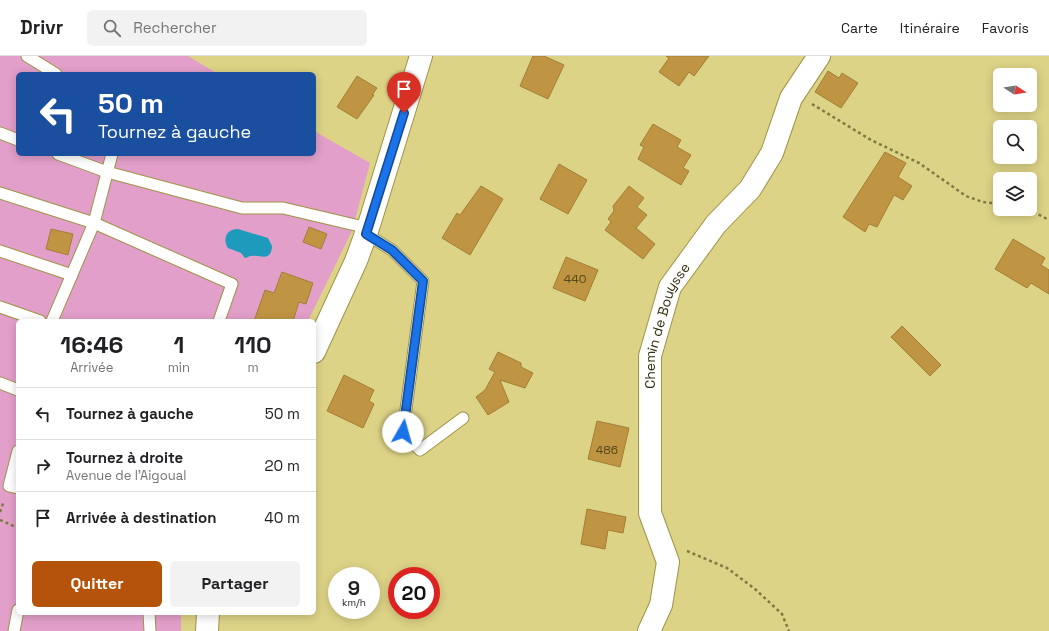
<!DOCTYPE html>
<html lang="fr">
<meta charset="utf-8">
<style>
body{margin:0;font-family:"Space Grotesk",sans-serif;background:#f2f2f2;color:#202124;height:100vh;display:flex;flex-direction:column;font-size:15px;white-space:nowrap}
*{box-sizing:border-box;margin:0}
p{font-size:13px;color:#757577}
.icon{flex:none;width:22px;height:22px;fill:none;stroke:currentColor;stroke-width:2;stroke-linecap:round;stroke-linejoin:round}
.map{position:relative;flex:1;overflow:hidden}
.drawer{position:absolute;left:16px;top:263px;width:300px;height:296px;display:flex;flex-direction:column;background:#fff;border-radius:6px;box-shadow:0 2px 10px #0003}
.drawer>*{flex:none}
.top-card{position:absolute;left:16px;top:16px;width:300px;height:84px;border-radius:6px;box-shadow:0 2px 10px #0003;background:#1a4fa0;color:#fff;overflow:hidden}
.needle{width:26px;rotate:102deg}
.fabs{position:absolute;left:993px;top:12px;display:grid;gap:8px}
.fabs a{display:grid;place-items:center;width:44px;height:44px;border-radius:6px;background:#fff;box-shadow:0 2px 10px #0003;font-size:20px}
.speed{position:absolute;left:328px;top:511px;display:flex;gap:8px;font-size:20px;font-weight:700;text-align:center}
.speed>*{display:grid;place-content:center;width:52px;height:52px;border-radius:50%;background:#fff;box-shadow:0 2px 10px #0003;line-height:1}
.speed small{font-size:10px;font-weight:400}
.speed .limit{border:6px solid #d22;background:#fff;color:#111}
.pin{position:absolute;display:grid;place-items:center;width:34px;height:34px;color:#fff;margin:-41px -17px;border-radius:50% 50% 50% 0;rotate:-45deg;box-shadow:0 0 4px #0007}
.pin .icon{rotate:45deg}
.me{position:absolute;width:44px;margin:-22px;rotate:7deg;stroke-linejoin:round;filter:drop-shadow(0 0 3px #0008)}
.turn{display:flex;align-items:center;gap:14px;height:84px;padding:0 16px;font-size:18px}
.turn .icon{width:52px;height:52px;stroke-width:2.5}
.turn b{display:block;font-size:28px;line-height:34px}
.eta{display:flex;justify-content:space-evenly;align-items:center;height:68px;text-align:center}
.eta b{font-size:24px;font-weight:600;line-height:28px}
.button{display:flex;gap:8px;margin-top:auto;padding:8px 16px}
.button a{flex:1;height:46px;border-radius:6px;background:#b45309;color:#fff;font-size:16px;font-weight:600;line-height:46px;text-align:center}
.button a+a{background:#f2f2f2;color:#202124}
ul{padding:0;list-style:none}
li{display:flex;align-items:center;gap:12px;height:52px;padding:0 16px;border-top:1px solid #e0e0e0}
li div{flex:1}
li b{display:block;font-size:15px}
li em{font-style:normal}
header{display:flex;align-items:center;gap:24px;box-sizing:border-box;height:56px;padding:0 20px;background:#fff;border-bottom:1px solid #e0e0e0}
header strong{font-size:19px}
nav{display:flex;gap:22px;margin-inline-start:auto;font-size:14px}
.search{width:280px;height:36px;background:#f2f2f2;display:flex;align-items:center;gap:10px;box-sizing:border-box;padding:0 14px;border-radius:6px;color:#757577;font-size:15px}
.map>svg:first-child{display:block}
.green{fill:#e29fc9}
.water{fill:#1d9abc}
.building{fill:#bf9543;stroke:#a27e37}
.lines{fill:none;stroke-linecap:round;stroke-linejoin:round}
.service-casing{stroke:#9e9347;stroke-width:13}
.minor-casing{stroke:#9e9347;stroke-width:24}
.secondary-casing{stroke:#9e9347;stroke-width:24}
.path{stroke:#807944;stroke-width:2.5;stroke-dasharray:3 3;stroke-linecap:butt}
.service{stroke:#fff;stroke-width:11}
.minor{stroke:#fff;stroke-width:22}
.secondary{stroke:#fff;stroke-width:22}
.route-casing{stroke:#114b97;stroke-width:10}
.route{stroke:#1a73e8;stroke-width:7}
.labels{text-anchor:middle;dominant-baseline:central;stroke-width:4;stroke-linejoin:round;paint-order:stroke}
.number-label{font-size:12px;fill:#55481b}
.street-label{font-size:14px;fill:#322e0e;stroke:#eae093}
</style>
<header>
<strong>Drivr</strong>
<div class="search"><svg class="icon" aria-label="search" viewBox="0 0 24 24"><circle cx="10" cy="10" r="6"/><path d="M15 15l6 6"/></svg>Rechercher</div>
<nav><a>Carte</a><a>Itinéraire</a><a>Favoris</a></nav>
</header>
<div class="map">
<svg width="1049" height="575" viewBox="0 0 1049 575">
<rect width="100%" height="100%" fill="#ddd386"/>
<!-- green -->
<polygon class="green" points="0,0 188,0 218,18 18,18 18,98 314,98 314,75 370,107 352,175 308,265 18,265 18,557 181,557 181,575 0,575"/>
<!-- water -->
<path class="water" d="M238,173L268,182L272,190C271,207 260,198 251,200C249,200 247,202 245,202L241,197L228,192C222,182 227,173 238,173Z"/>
<!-- building -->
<g class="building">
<polygon points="533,0 544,0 564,9 548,43 520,30"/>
<polygon points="666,0 709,0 694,20 689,16 679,30 659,16 669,2"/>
<polygon points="828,15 839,22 842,17 858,27 841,52 815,36"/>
<polygon points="357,20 377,32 372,39 374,39 357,63 337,51"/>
<polygon points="653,68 681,84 677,91 691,99 683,112 689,115 681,129 638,103 644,91 640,89"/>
<polygon points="885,96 906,107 898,121 912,130 903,144 894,139 877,171 869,168 865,176 843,161"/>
<polygon points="559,108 587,124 568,158 540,143"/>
<polygon points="481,130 503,143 470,199 442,182 457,157 460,159"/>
<polygon points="629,130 644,142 637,151 647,159 636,172 655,188 643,203 605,174 611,166 608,163 614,155 613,150"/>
<polygon points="309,171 327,178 321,193 303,186"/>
<polygon points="51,173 73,178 68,199 46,193"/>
<polygon points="1013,183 1045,202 1041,209 1049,214 1049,238 1031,227 1027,232 995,213"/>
<polygon points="566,201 598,214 585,245 553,232"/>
<polygon points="282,216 313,227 306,248 299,246 293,265 254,265 265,234 274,237"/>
<polygon points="902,270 941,309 930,320 891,281"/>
<polygon points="498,296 521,307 521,311 533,317 525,332 500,324 509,346 488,359 476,341 485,334 495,316 489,313"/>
<polygon points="344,319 374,334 369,345 374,348 363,372 327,355"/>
<polygon points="597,365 629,372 620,411 588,403"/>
<polygon points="587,453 626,461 623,477 608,474 605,493 581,488"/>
</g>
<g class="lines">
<defs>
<g id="service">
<polyline points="27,0 56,18"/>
<polyline points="0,77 18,84"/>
<polyline points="58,98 107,116 242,152 283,152 368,172"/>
<polyline points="0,137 94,167 232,228 219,265"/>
<polyline points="366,178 392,194 423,225 403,376 420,394 463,362"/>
<polyline points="0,195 72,219"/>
<polyline points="0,251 40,265"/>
<polyline points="52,265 94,167 112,98"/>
<polyline points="0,327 18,334"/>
<polyline points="18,395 9,430 18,432"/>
<polyline points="149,557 150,575"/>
<polyline points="14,575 18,554"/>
</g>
<g id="minor">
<path id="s1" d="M649,575L661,549L668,506L650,457V300L670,231L716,168L750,133L772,97L791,42L819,0"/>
</g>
<g id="secondary">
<polyline points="314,296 356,205 368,172 421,0"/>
<polyline points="207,575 208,557"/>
</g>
</defs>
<!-- service casing -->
<use href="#service" class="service-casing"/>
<!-- minor casing -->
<use href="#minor" class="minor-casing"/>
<!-- secondary casing -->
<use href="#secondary" class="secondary-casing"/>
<!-- path -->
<g class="path">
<polyline points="812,48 871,84 919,107 966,140 983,146 1000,148"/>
<polyline points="1028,153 1049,164"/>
<polyline points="0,456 4,445"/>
<polyline points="0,464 18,472"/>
<polyline points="687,495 727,512 755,533 782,558 789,575"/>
</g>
<!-- service -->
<use href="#service" class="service"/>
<!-- minor -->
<use href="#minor" class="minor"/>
<!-- secondary -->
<use href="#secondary" class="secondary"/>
</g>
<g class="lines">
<defs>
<polyline id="route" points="403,376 423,225 392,194 366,178 404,57"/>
</defs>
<!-- route casing -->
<use href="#route" class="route-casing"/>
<!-- route -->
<use href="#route" class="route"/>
</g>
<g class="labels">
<!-- number labels -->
<g class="number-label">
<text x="575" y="223">440</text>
<text x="607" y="394">486</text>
</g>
<!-- street labels -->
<g class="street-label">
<text stroke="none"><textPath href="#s1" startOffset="315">Chemin de Bouysse</textPath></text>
</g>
</g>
</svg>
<div class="fabs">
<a><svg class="needle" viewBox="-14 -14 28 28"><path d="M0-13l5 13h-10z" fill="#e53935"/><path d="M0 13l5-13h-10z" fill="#757577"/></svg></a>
<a><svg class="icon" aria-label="search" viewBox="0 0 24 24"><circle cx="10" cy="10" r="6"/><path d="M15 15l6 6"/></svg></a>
<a><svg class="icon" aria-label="layers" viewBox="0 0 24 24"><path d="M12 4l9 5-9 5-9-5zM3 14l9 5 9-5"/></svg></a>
</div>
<div class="speed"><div>9<small>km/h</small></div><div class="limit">20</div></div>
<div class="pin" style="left:404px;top:57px;background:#d93025"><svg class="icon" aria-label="arrive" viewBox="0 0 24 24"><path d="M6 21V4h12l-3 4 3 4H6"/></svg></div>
<svg class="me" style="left:403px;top:376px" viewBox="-20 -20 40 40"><circle r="19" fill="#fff"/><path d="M0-13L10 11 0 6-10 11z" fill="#1a73e8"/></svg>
<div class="top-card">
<div class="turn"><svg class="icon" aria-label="left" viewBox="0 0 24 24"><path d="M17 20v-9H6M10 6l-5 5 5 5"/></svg><div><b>50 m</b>Tournez à gauche</div></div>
</div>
<section class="drawer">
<div class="eta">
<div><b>16:46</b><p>Arrivée</p></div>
<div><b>1</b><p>min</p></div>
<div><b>110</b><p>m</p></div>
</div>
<ul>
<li><svg class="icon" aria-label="left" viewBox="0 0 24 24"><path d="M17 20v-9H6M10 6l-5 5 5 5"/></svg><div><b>Tournez à gauche</b></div><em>50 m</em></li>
<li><svg class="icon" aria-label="right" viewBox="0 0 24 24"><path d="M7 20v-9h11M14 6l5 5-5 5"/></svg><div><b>Tournez à droite</b><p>Avenue de l'Aigoual</p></div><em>20 m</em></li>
<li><svg class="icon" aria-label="arrive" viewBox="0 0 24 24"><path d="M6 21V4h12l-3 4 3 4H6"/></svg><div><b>Arrivée à destination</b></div><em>40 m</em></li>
</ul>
<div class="button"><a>Quitter</a><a>Partager</a></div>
</section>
</div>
